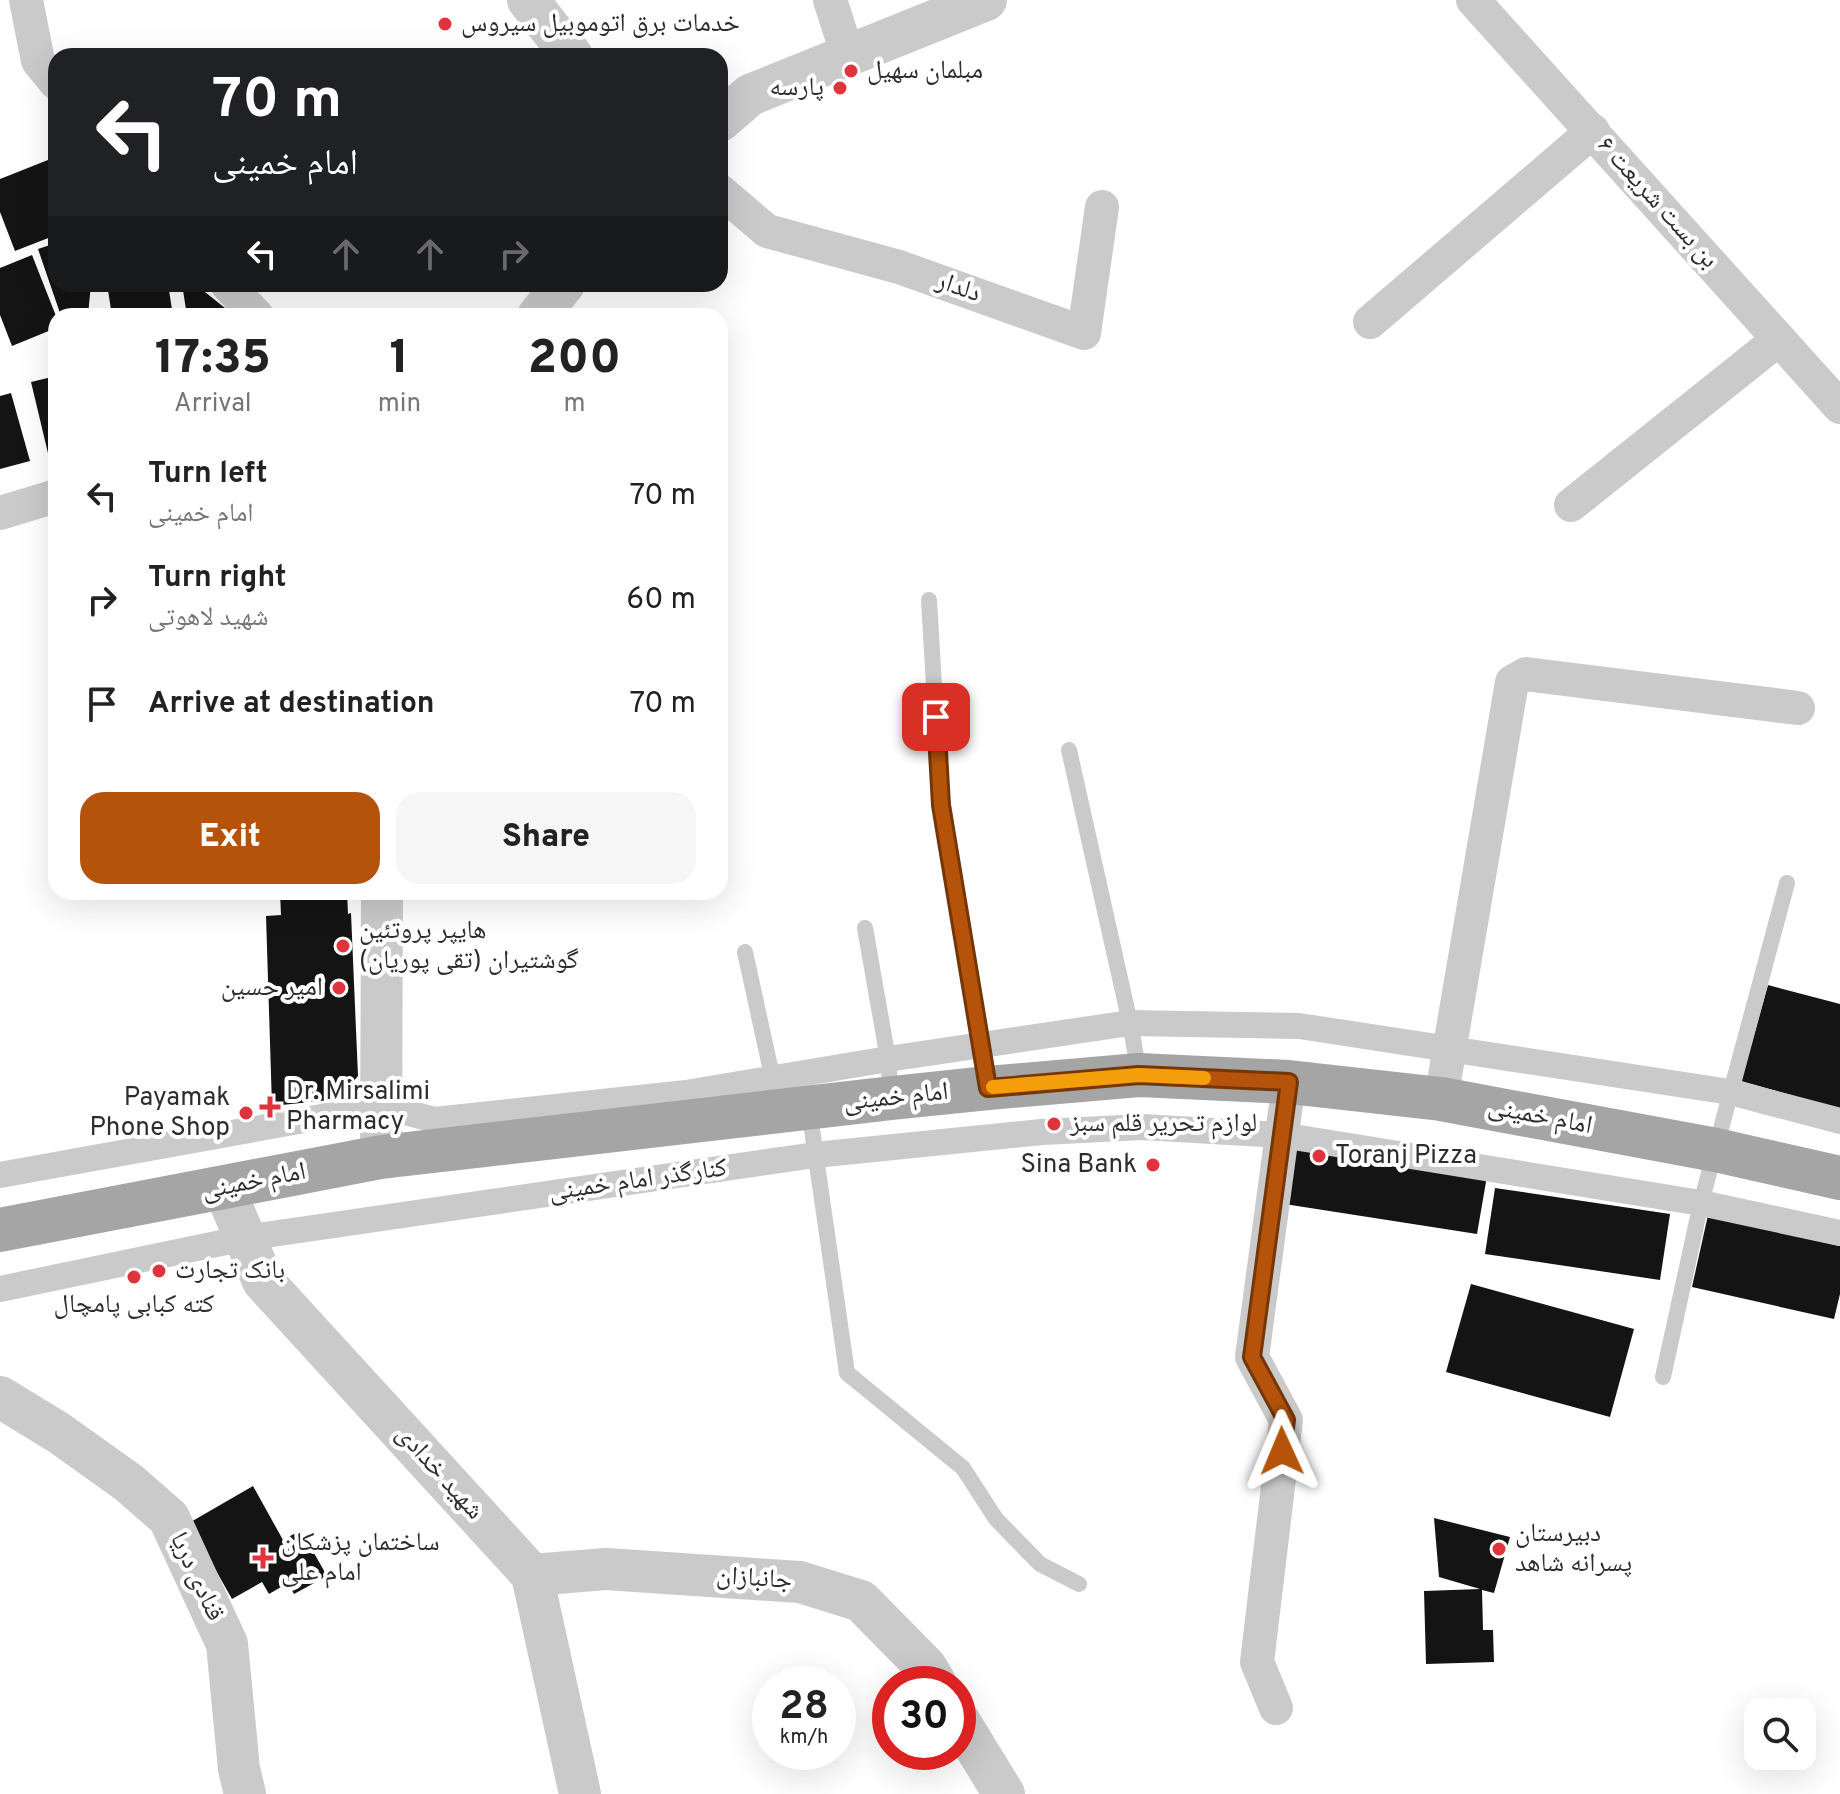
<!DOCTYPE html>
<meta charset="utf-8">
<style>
body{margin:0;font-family:Overpass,"Noto Naskh Arabic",sans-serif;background:#f6f6f6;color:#222;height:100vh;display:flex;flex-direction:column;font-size:30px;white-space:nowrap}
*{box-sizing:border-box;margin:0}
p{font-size:26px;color:#767676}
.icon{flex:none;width:44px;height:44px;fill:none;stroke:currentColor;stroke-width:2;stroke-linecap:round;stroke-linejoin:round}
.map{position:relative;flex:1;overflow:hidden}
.sheet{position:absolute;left:48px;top:308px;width:680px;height:592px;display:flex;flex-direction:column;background:#fff;border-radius:24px;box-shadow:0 8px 32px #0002}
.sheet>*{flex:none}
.hud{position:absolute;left:48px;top:48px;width:680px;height:244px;border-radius:24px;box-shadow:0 8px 32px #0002;background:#202124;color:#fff;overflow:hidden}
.tools{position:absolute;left:1744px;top:1698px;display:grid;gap:16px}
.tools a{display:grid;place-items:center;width:72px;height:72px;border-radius:16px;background:#fff;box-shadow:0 8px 32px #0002;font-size:40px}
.speed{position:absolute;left:752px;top:1666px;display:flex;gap:16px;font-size:40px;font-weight:700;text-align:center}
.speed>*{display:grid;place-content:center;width:104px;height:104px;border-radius:50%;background:#fff;box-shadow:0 8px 32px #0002;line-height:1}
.speed small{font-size:20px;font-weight:400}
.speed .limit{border:12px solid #d22;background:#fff;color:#111}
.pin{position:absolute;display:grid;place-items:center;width:68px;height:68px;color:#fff;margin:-34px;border-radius:16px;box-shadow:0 4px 12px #0006}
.me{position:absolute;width:88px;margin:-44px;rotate:359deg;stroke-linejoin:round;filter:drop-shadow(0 0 6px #0008)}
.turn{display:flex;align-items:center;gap:28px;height:168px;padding:0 32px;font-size:36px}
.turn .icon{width:104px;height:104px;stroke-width:2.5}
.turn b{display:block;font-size:56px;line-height:68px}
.lanes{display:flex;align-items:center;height:76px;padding:0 32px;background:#0003;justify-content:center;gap:40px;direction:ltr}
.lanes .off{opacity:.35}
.eta{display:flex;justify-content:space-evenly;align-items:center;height:136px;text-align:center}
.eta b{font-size:48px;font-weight:800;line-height:56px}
.primary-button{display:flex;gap:16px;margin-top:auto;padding:16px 32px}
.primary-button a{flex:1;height:92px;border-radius:24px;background:#b45309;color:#fff;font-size:32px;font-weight:800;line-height:92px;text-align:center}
.primary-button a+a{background:#f6f6f6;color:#222}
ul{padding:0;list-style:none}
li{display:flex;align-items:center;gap:24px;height:104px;padding:0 32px}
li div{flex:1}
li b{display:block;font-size:30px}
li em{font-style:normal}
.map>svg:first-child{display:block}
.building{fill:#141414}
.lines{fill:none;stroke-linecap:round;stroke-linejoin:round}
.service{stroke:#cacaca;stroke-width:16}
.pedestrian{stroke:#cacaca;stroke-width:26}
.minor{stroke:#cacaca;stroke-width:34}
.tertiary{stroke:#cacaca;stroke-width:42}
.primary{stroke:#a5a5a5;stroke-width:44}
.route-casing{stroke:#753606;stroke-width:20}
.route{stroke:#b45309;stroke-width:14}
.slow{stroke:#f59e0b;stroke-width:14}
.poi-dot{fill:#df333d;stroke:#fff;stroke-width:3}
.labels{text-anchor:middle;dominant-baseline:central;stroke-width:8;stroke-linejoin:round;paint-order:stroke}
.poi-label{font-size:26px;fill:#2d2d2d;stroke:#fff;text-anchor:start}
.street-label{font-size:26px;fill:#2d2d2d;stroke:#fff}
</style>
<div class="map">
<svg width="1840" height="1794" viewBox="0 0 1840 1794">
<rect width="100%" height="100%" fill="#fff"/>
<!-- building -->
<g class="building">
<polygon points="53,158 56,164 56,235 15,251 0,212 0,179"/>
<polygon points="56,243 56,284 91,284 88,315 61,316 38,249"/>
<polygon points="32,255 56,316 56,328 12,346 0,315 0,268"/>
<polygon points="107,284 168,284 173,316 112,316"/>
<polygon points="182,284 195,284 235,316 187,316"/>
<polygon points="56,376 56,469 52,470 31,382"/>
<polygon points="11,393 30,461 0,469 0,396"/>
<polygon points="280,892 347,892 348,914 351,913 358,1076 339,1099 272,1106 266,916 281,915"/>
<polygon points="1768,985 1840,1004 1840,1109 1741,1081"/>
<polygon points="1287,1146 1487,1176 1477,1234 1278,1203"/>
<polygon points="1495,1188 1670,1214 1660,1280 1485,1254"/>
<polygon points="1708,1215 1840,1246 1840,1294 1834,1319 1692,1287"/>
<polygon points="1471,1284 1634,1329 1610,1417 1446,1372"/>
<polygon points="253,1486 283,1540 301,1530 327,1576 294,1594 288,1583 269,1594 262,1582 232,1599 189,1523"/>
<polygon points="1434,1518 1510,1537 1494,1593 1482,1590 1483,1630 1493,1630 1494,1662 1426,1664 1424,1591 1480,1589 1439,1577"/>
</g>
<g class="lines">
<!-- service -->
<g class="service">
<polyline points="929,600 941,805 988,1086"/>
<polyline points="1069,750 1130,1023 1139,1073"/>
<polyline points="865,928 888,1059 891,1096"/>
<polyline points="745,952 774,1085"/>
<polyline points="809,1109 847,1373 963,1468 996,1519 1040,1564 1079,1584"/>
<polyline points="1663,1377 1701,1203 1787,883"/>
</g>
<!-- pedestrian -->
<g class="pedestrian">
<polyline points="0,1175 382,1106 435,1120 686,1093 888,1059 1130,1023 1299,1026 1730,1092 1840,1121"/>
<polyline points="0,1289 245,1238 815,1155 1042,1132 1143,1127 1281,1135 1701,1203 1840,1233"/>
</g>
<!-- minor -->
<g class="minor">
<polyline points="26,0 38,61 56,83"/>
<polyline points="830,0 848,56"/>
<polyline points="1473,0 1840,407"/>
<polyline points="720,191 767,231 899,267 1084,333 1102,207"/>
<polyline points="227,284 257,316"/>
<polyline points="1370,322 1593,131"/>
<polyline points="1571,505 1779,339"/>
<polyline points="0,513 56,496"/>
<polyline points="1441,1099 1512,682 1526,674 1798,708"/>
<polyline points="1276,1708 1257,1662 1286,1420 1252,1357 1289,1082"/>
</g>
<!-- tertiary -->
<g class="tertiary">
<polyline points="528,0 572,56"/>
<polyline points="720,121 750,95 986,0"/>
<polyline points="538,316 564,284"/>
<polyline points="381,1157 382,892"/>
<polyline points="224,1188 263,1281 532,1575 580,1794"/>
<polyline points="0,1397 59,1433 129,1483 169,1518 227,1644 239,1769 245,1794"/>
<polyline points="532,1575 606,1569 800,1582 861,1601 926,1667 936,1684"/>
<polyline points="958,1719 1004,1794"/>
</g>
<!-- primary -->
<polyline class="primary" points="0,1230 381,1157 892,1098 988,1088 1139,1075 1289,1082 1441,1099 1716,1150 1840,1178"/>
</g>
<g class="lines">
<defs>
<polyline id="route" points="936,717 941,805 988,1088 1139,1075 1289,1082 1252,1357 1286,1420 1282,1451"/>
</defs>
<!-- route casing -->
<use href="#route" class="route-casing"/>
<!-- route -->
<use href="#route" class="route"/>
<!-- slow -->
<polyline class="slow" points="993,1087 1139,1075 1204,1078"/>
</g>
<!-- markers -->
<g class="poi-dot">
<circle cx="445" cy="24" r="8"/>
<circle cx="851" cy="71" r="8"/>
<circle cx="840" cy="88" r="8"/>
<circle cx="343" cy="946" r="8"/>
<circle cx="339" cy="988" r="8"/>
<path d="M266 1095h8v8h8v8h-8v8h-8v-8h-8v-8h8z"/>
<circle cx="246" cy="1113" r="8"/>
<circle cx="1054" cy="1124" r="8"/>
<circle cx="1319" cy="1156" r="8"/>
<circle cx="1153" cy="1165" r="8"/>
<circle cx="159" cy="1271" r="8"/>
<circle cx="134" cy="1277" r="8"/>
<circle cx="1499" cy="1549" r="8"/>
<path d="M259 1546h8v8h8v8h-8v8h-8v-8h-8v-8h8z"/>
</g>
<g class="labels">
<!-- poi labels -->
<g class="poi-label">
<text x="461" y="24">خدمات برق اتوموبیل سیروس</text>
<text x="867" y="71">مبلمان سهیل</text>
<text x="824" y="88" text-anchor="end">پارسه</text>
<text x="359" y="931">هایپر پروتئین<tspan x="359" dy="30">گوشتیران (تقی پوریان)</tspan></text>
<text x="323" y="988" text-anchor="end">امیر حسین</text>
<text x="286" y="1092">Dr. Mirsalimi<tspan x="286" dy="30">Pharmacy</tspan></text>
<text x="230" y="1098" text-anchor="end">Payamak<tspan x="230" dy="30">Phone Shop</tspan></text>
<text x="1070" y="1124">لوازم تحریر قلم سبز</text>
<text x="1335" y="1156">Toranj Pizza</text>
<text x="1137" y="1165" text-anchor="end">Sina Bank</text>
<text x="175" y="1271">بانک تجارت</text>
<text x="134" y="1305" text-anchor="middle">کته کبابی پامچال</text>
<text x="1515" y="1534">دبیرستان<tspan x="1515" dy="30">پسرانه شاهد</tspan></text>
<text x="281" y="1543">ساختمان پزشکان<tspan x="281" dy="30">امام علی</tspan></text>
</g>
<!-- street labels -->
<g class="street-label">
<text transform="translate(1657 203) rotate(48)">بن بست شریعت ۶</text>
<text transform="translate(958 288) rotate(19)">دلدار</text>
<text transform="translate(896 1098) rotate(-6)">امام خمینی</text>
<text transform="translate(1540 1117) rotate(11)">امام خمینی</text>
<text transform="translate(638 1181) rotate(-8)">کنارگذر امام خمینی</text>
<text transform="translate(254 1182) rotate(-11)">امام خمینی</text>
<text transform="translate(439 1473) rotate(48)">شهید خدادی</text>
<text transform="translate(196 1577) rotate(65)">قنادی دریا</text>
<text transform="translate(754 1579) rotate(4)">جانبازان</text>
</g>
</g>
</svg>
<div class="tools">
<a><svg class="icon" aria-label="search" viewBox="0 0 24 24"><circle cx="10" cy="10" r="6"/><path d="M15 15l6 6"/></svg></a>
</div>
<div class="speed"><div>28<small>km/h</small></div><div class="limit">30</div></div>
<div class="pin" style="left:936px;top:717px;background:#d93025"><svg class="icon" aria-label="arrive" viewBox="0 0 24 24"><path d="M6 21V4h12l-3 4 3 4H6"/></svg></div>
<svg class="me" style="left:1282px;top:1451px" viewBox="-20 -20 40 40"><path d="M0-17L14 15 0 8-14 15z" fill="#b45309" stroke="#fff" stroke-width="4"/></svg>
<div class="hud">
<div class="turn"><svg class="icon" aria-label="left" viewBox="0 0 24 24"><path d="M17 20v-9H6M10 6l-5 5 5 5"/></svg><div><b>70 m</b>امام خمینی</div></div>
<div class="lanes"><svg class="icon" aria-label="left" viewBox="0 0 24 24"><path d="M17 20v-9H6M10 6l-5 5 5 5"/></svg><svg class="icon off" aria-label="ahead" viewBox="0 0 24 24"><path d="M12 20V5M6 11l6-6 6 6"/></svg><svg class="icon off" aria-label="ahead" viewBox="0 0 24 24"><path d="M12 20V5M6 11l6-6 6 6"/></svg><svg class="icon off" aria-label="right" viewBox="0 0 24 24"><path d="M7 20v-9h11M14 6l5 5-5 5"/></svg></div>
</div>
<section class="sheet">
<div class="eta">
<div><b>17:35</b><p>Arrival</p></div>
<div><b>1</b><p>min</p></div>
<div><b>200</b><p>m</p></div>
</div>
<ul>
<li><svg class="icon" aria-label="left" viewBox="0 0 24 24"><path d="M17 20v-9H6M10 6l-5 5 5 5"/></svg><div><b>Turn left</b><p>امام خمینی</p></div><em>70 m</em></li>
<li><svg class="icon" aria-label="right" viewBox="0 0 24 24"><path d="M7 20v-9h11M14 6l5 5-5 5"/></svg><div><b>Turn right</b><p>شهید لاهوتی</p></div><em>60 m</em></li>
<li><svg class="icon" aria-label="arrive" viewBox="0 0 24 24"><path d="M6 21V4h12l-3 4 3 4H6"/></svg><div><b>Arrive at destination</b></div><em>70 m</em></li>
</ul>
<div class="primary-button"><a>Exit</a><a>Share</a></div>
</section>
</div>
